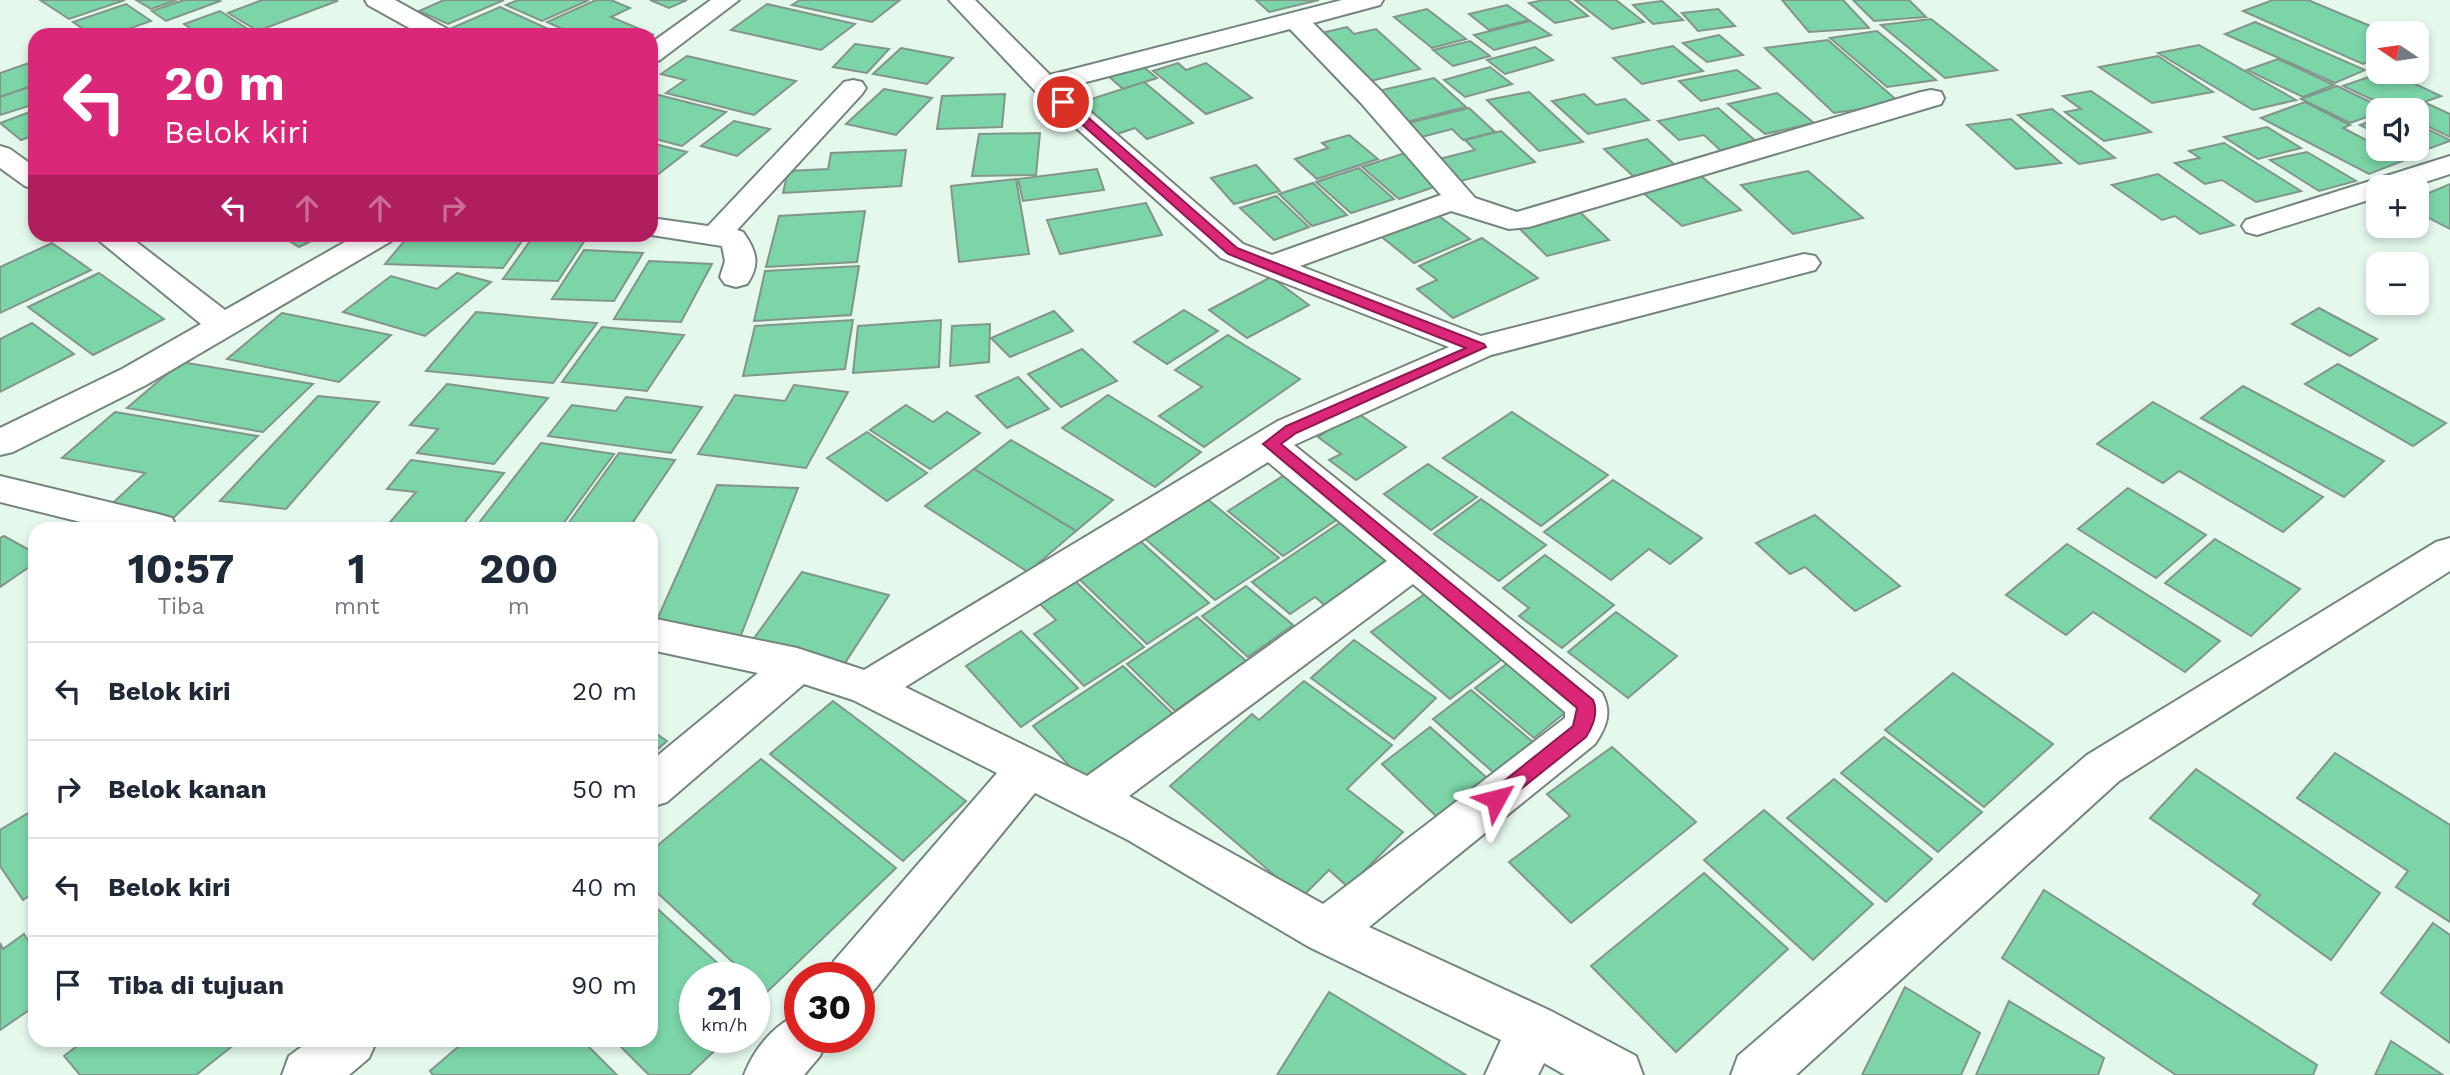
<!DOCTYPE html>
<html lang="id">
<meta charset="utf-8">
<style>
body{margin:0;font-family:"Work Sans",sans-serif;background:#f2f2f3;color:#1f2937;height:100vh;display:flex;flex-direction:column;font-size:26px;white-space:nowrap}
*{box-sizing:border-box;margin:0}
p{font-size:23px;color:#747a83}
.icon{flex:none;width:38px;height:38px;fill:none;stroke:currentColor;stroke-width:2;stroke-linecap:round;stroke-linejoin:round}
.map{position:relative;flex:1;overflow:hidden}
.panel{position:absolute;left:28px;top:522px;width:630px;height:525px;display:flex;flex-direction:column;background:#fff;border-radius:21px;box-shadow:0 4px 10px #0003}
.panel>*{flex:none}
.banner{position:absolute;left:28px;top:28px;width:630px;height:214px;border-radius:21px;box-shadow:0 4px 10px #0003;background:#db2777;color:#fff;overflow:hidden}
.needle{width:46px;rotate:283deg}
.tools{position:absolute;left:2366px;top:21px;display:grid;gap:14px}
.tools a{display:grid;place-items:center;width:63px;height:63px;border-radius:14px;background:#fff;box-shadow:0 4px 10px #0003;font-size:35px}
.speed{position:absolute;left:679px;top:962px;display:flex;gap:14px;font-size:35px;font-weight:700;text-align:center}
.speed>*{display:grid;place-content:center;width:91px;height:91px;border-radius:50%;background:#fff;box-shadow:0 4px 10px #0003;line-height:1}
.speed small{font-size:18px;font-weight:400}
.speed .limit{border:10px solid #d22;background:#fff;color:#111}
.pin{position:absolute;display:grid;place-items:center;width:60px;height:60px;color:#fff;margin:-30px;border:4px solid #fff;border-radius:50%;box-shadow:0 2px 7px #0007}
.me{position:absolute;width:77px;margin:-38px;rotate:52deg;stroke-linejoin:round;filter:drop-shadow(0 0 5px #0008)}
.turn{display:flex;align-items:center;gap:24px;height:147px;padding:0 21px;font-size:32px}
.turn .icon{width:91px;height:91px;stroke-width:2.5}
.turn b{display:block;font-size:49px;line-height:60px}
.lanes{display:flex;align-items:center;height:66px;padding:0 21px;background:#0003;justify-content:center;gap:35px;direction:ltr}
.lanes .off{opacity:.35}
.eta{display:flex;justify-content:space-evenly;align-items:center;height:119px;text-align:center}
.eta b{font-size:42px;font-weight:700;line-height:49px}
ul{padding:0;list-style:none}
li{display:flex;align-items:center;gap:21px;height:98px;padding:0 21px;border-top:2px solid #e0e1e3}
li div{flex:1}
li b{display:block;font-size:26px}
li em{font-style:normal}
.map>svg:first-child{display:block}
.building{fill:#7cd5a8;stroke:#83958a;stroke-width:2}
.lines{fill:none;stroke-linecap:round;stroke-linejoin:round}
.minor-casing{stroke:#74867c;stroke-width:4}
.minor{fill:#fff;fill-rule:evenodd}
.route{fill:#db2777;stroke:#8e194d;stroke-width:2}
</style>
<div class="map">
<svg width="2450" height="1075" viewBox="0 0 2450 1075">
<rect width="100%" height="100%" fill="#e4f8ec"/>
<!-- building -->
<g class="building">
<polygon points="40,0 125,0 69,19"/>
<polygon points="136,0 177,0 151,9"/>
<polygon points="184,0 218,0 220,1 166,21 152,11"/>
<polygon points="262,0 336,0 337,1 258,31 228,13"/>
<polygon points="444,0 504,0 448,24 419,11"/>
<polygon points="518,0 589,0 542,21 506,5"/>
<polygon points="596,0 611,0 630,8 611,17 654,35 575,35 547,22"/>
<polygon points="650,0 687,0 669,8"/>
<polygon points="800,0 900,0 872,22 792,5"/>
<polygon points="1256,0 1319,0 1269,12"/>
<polygon points="1544,0 1568,0 1588,16 1555,23 1529,3"/>
<polygon points="1575,0 1616,0 1644,22 1612,29"/>
<polygon points="1782,0 1843,0 1869,28 1809,32"/>
<polygon points="1853,0 1909,0 1926,17 1874,21"/>
<polygon points="2273,0 2308,0 2387,33 2378,33 2378,58 2363,64 2243,11"/>
<polygon points="1662,1 1683,20 1653,24 1633,5"/>
<polygon points="126,4 151,21 111,35 92,35 73,22"/>
<polygon points="767,4 855,24 821,50 731,30"/>
<polygon points="1507,5 1529,20 1489,30 1469,14"/>
<polygon points="500,7 555,32 548,35 457,35 447,30"/>
<polygon points="1427,9 1466,39 1432,48 1394,17"/>
<polygon points="1718,9 1735,26 1698,31 1682,13"/>
<polygon points="220,11 254,33 248,35 200,35 184,24"/>
<polygon points="1931,19 1997,70 1945,78 1881,25"/>
<polygon points="1530,21 1551,35 1494,50 1474,35"/>
<polygon points="2255,22 2365,70 2335,83 2225,34"/>
<polygon points="1347,27 1354,34 1376,29 1420,69 1371,81 1321,33"/>
<polygon points="1877,31 1936,80 1887,87 1830,38"/>
<polygon points="1719,35 1743,55 1707,62 1683,43"/>
<polygon points="1828,40 1900,103 1834,113 1765,48"/>
<polygon points="1470,41 1490,56 1453,66 1433,50"/>
<polygon points="855,44 889,49 867,73 833,67"/>
<polygon points="2199,45 2296,100 2253,110 2158,53"/>
<polygon points="1673,46 1703,71 1642,84 1613,58"/>
<polygon points="1535,47 1553,60 1505,74 1487,60"/>
<polygon points="901,48 953,58 927,84 873,74"/>
<polygon points="687,56 796,81 754,115 666,93 685,80 661,74"/>
<polygon points="2158,56 2213,92 2152,103 2099,67"/>
<polygon points="2278,59 2334,85 2303,97 2247,70"/>
<polygon points="35,61 35,85 0,97 0,73"/>
<polygon points="1139,63 1157,78 1123,89 1105,73"/>
<polygon points="1178,63 1186,70 1206,63 1252,98 1206,114 1153,71"/>
<polygon points="1490,67 1512,84 1465,97 1444,80"/>
<polygon points="1737,70 1760,88 1701,101 1679,81"/>
<polygon points="2383,72 2390,72 2441,96 2424,102 2450,114 2450,137 2417,121 2417,110 2394,110 2343,86"/>
<polygon points="1434,78 1466,107 1399,124 1369,93"/>
<polygon points="1144,82 1193,123 1147,139 1135,128 1111,136 1076,104"/>
<polygon points="35,85 35,104 0,115 0,97"/>
<polygon points="2337,86 2387,110 2378,110 2378,113 2350,123 2301,99"/>
<polygon points="884,89 932,98 896,135 846,124"/>
<polygon points="2091,91 2151,132 2104,141 2065,112 2081,109 2063,96"/>
<polygon points="1529,92 1583,142 1539,151 1487,100"/>
<polygon points="651,93 726,112 682,146 651,138"/>
<polygon points="1777,93 1814,123 1765,134 1728,104"/>
<polygon points="1005,94 1002,127 937,129 942,96"/>
<polygon points="1584,94 1596,105 1625,99 1649,120 1588,134 1552,101"/>
<polygon points="2305,102 2350,125 2343,128 2378,146 2378,149 2405,160 2369,174 2261,118"/>
<polygon points="1469,108 1495,132 1463,140 1452,129 1418,138 1404,124"/>
<polygon points="1718,108 1758,143 1721,151 1704,135 1679,140 1658,121"/>
<polygon points="2052,109 2115,158 2079,164 2018,115"/>
<polygon points="35,110 35,135 21,140 0,123"/>
<polygon points="2378,118 2378,134 2360,125"/>
<polygon points="2011,119 2061,163 2016,169 1967,125"/>
<polygon points="734,121 770,129 737,156 701,146"/>
<polygon points="2417,124 2450,140 2450,141 2417,153 2407,149 2417,149"/>
<polygon points="2267,127 2301,148 2258,159 2224,137"/>
<polygon points="1501,131 1535,162 1457,182 1435,160 1475,150 1465,140"/>
<polygon points="1040,133 1036,175 972,176 979,134"/>
<polygon points="1349,135 1378,159 1317,179 1295,159 1328,148 1322,143"/>
<polygon points="1647,139 1677,167 1634,177 1604,149"/>
<polygon points="651,143 687,152 652,179"/>
<polygon points="2224,143 2301,191 2256,202 2222,180 2205,184 2175,163 2200,158 2189,151"/>
<polygon points="906,150 901,186 783,193 788,171 828,169 831,153"/>
<polygon points="2307,152 2356,181 2319,191 2270,160"/>
<polygon points="1405,153 1443,184 1399,199 1362,167"/>
<polygon points="1256,165 1280,191 1234,204 1211,178"/>
<polygon points="1359,168 1394,199 1351,213 1316,182"/>
<polygon points="1097,169 1104,190 1023,201 1018,179"/>
<polygon points="1808,171 1863,218 1793,234 1741,185"/>
<polygon points="2158,174 2234,225 2200,234 2175,216 2162,220 2112,185"/>
<polygon points="1701,176 1741,210 1682,226 1642,192"/>
<polygon points="1016,179 1029,254 959,262 951,186"/>
<polygon points="1313,183 1347,215 1312,226 1279,194"/>
<polygon points="2450,184 2450,229 2417,212 2417,198"/>
<polygon points="1276,196 1309,227 1274,240 1240,208"/>
<polygon points="1146,203 1162,235 1060,254 1047,220"/>
<polygon points="865,211 857,262 766,267 779,216"/>
<polygon points="1432,211 1470,239 1414,263 1378,234"/>
<polygon points="1580,212 1609,240 1547,256 1519,228"/>
<polygon points="278,234 325,234 299,247"/>
<polygon points="440,234 527,234 503,268 385,264 406,239 435,240"/>
<polygon points="535,234 589,234 558,281 503,279"/>
<polygon points="1482,238 1538,278 1453,318 1417,289 1437,280 1419,266"/>
<polygon points="52,243 91,270 0,313 0,267"/>
<polygon points="584,250 643,253 614,301 552,299"/>
<polygon points="649,261 712,264 681,322 614,319"/>
<polygon points="859,266 851,315 754,321 765,271"/>
<polygon points="99,273 164,319 93,355 28,307"/>
<polygon points="457,273 491,282 425,336 343,312 391,276 437,289"/>
<polygon points="1271,277 1309,305 1247,338 1209,310"/>
<polygon points="2319,308 2377,339 2350,356 2292,324"/>
<polygon points="1184,310 1218,331 1167,364 1134,342"/>
<polygon points="1054,311 1073,331 1010,357 991,338"/>
<polygon points="476,312 597,323 553,383 426,371"/>
<polygon points="282,313 391,335 339,382 227,359"/>
<polygon points="853,320 845,369 743,376 755,326"/>
<polygon points="941,320 939,367 853,373 858,326"/>
<polygon points="32,323 74,354 0,392 0,339"/>
<polygon points="990,324 989,362 950,366 952,326"/>
<polygon points="602,327 684,335 647,391 562,382"/>
<polygon points="1228,335 1300,379 1204,447 1159,416 1202,387 1175,370"/>
<polygon points="1082,349 1117,381 1061,407 1028,374"/>
<polygon points="181,362 313,384 263,432 127,408"/>
<polygon points="2338,364 2446,423 2413,446 2305,384"/>
<polygon points="1018,377 1049,409 1007,428 976,396"/>
<polygon points="447,384 548,398 494,464 417,453 438,429 410,425"/>
<polygon points="794,385 848,392 806,468 698,454 735,395 785,401"/>
<polygon points="2243,386 2384,461 2344,497 2201,418"/>
<polygon points="1108,395 1201,452 1155,487 1062,428"/>
<polygon points="318,396 379,402 286,509 220,501"/>
<polygon points="626,397 702,407 671,453 548,436 572,405 616,411"/>
<polygon points="2153,402 2323,497 2283,532 2179,471 2163,483 2097,444"/>
<polygon points="906,405 933,422 947,412 980,433 930,469 870,430"/>
<polygon points="115,412 258,436 165,526 101,514 145,473 62,458"/>
<polygon points="1356,412 1406,447 1356,480 1329,460 1341,454 1318,437"/>
<polygon points="1512,412 1608,475 1541,526 1443,458"/>
<polygon points="867,432 927,473 887,501 827,458"/>
<polygon points="1011,440 1113,500 1076,531 974,469"/>
<polygon points="541,443 614,454 560,528 475,528"/>
<polygon points="619,453 675,460 629,528 565,528"/>
<polygon points="411,460 504,473 460,528 385,528 416,492 387,489"/>
<polygon points="1428,464 1477,497 1431,530 1384,494"/>
<polygon points="974,469 1076,531 1028,572 925,506"/>
<polygon points="1283,476 1338,519 1283,556 1228,511"/>
<polygon points="1613,480 1702,538 1670,564 1649,549 1611,580 1544,532"/>
<polygon points="717,485 798,488 741,635 652,631"/>
<polygon points="2128,488 2206,535 2156,578 2078,529"/>
<polygon points="1206,498 1279,558 1215,600 1143,537"/>
<polygon points="1481,499 1546,545 1499,581 1434,534"/>
<polygon points="1815,515 1900,586 1855,611 1805,567 1790,574 1756,543"/>
<polygon points="1341,522 1399,566 1333,612 1315,597 1290,614 1252,582"/>
<polygon points="4,536 35,553 35,563 0,587 0,538"/>
<polygon points="1138,539 1209,603 1147,644 1077,577"/>
<polygon points="2215,539 2300,589 2251,636 2165,583"/>
<polygon points="2067,544 2220,641 2185,672 2093,612 2066,635 2006,595"/>
<polygon points="1545,555 1614,605 1562,648 1519,616 1529,608 1503,588"/>
<polygon points="802,572 889,595 843,666 752,641"/>
<polygon points="1074,580 1144,647 1084,686 1034,634 1056,620 1038,602"/>
<polygon points="1246,586 1293,625 1248,657 1202,616"/>
<polygon points="1429,591 1509,654 1450,699 1371,632"/>
<polygon points="1616,612 1677,656 1628,698 1568,652"/>
<polygon points="1197,617 1246,661 1175,711 1127,664"/>
<polygon points="1021,631 1078,688 1021,727 966,666"/>
<polygon points="1354,640 1436,698 1394,739 1311,678"/>
<polygon points="1513,659 1572,707 1534,738 1475,688"/>
<polygon points="1123,666 1176,717 1084,782 1033,726"/>
<polygon points="1953,673 2053,744 1984,807 1885,730"/>
<polygon points="1304,681 1392,745 1347,789 1403,832 1348,887 1329,870 1301,898 1170,786 1252,714 1259,720"/>
<polygon points="1471,690 1533,742 1494,773 1433,719"/>
<polygon points="833,701 966,801 903,861 770,754"/>
<polygon points="1430,727 1487,778 1438,818 1382,764"/>
<polygon points="651,730 667,741 651,755"/>
<polygon points="1884,737 1982,812 1938,852 1841,773"/>
<polygon points="1612,747 1696,822 1571,923 1509,862 1570,816 1547,794"/>
<polygon points="2335,753 2450,825 2450,922 2396,887 2408,871 2297,798"/>
<polygon points="761,759 896,868 766,993 754,982 754,978 750,978 651,887 651,851"/>
<polygon points="2196,769 2380,893 2331,960 2253,904 2260,895 2150,818"/>
<polygon points="1834,779 1932,859 1886,902 1787,818"/>
<polygon points="35,809 35,892 23,900 0,866 0,830"/>
<polygon points="1764,810 1873,904 1813,960 1704,860"/>
<polygon points="1704,873 1788,949 1676,1052 1591,966"/>
<polygon points="2044,890 2317,1065 2313,1075 2176,1075 2002,958"/>
<polygon points="651,903 734,978 695,978 695,1038 728,1038 689,1075 649,1075 614,1040 651,1040"/>
<polygon points="2433,923 2450,935 2450,1043 2381,993"/>
<polygon points="24,934 35,951 35,1006 0,1030 0,943 3,949"/>
<polygon points="1905,987 1980,1033 1961,1075 1862,1075"/>
<polygon points="1329,992 1466,1075 1277,1075"/>
<polygon points="2009,1001 2104,1058 2098,1075 1976,1075"/>
<polygon points="85,1040 231,1040 235,1044 196,1075 80,1075 64,1056"/>
<polygon points="466,1040 582,1040 617,1075 433,1075 430,1071"/>
<polygon points="2391,1041 2443,1075 2375,1075"/>
</g>
<g class="lines">
<defs>
<g id="minor">
<polygon points="365,0 395,0 449,30 453,35 422,35 368,5"/>
<polygon points="711,0 739,0 660,60 651,63 651,43"/>
<path d="M949,0H975L1050,75L1342,0H1383L1380,5L1313,23L1381,91L1475,198L1517,212L1921,92L1931,90L1941,92L1944,98L1941,104L1529,227L1509,229L1451,211L1300,266L1481,336L1804,254L1815,256L1820,263L1815,270L1491,355L1294,445L1602,693C1612,712 1607,726 1595,744L1369,927L1551,1011L1636,1056L1643,1075H1565L1544,1063L1538,1075H1485L1501,1040L1309,947L1128,840L1035,793L870,995L859,999V978H827L834,961L997,773L853,700L804,684L667,802L651,807V761L758,673L651,650V618L797,648L864,670L1278,421L1449,347L1221,258L1035,91ZM1290,29L1361,103L1441,195L1272,255L1243,244L1063,88ZM1268,462L1387,561L1087,776L905,687ZM1413,584L1565,712V718L1323,904L1129,796Z"/>
<path d="M853,80L862,82L866,88L862,94L737,230L743,232C756,250 761,264 747,284L736,287L725,284L720,277L725,261L722,246L645,234H651V218L708,226L844,82Z"/>
<polygon points="0,146 10,149 35,167 35,189 25,186 0,168"/>
<polygon points="2450,156 2450,174 2410,187 2378,187 2378,197 2257,235 2246,232 2242,226 2246,220"/>
<polygon points="91,234 126,234 225,310 359,234 397,234 393,240 146,385 13,452 0,455 0,428 122,369 201,324"/>
<polygon points="0,476 158,514 172,518 177,528 105,528 0,502"/>
<polygon points="2450,538 2450,571 2119,781 1796,1075 1731,1075 1738,1056 2087,755 2436,542"/>
<path d="M800,1014V1038H828L820,1056L804,1075H744C754,1049 774,1024 800,1014Z"/>
<polygon points="311,1040 377,1040 369,1058 349,1075 282,1075 289,1056"/>
</g>
</defs>
<!-- minor casing -->
<use href="#minor" class="minor-casing"/>
<!-- minor -->
<use href="#minor" class="minor"/>
</g>
<!-- route -->
<path class="route" d="M1059,99H1067L1237,248L1484,344L1486,347L1296,433L1281,444L1593,700C1599,713 1593,726 1586,737L1502,804L1496,807L1489,804L1486,799L1489,793L1573,726L1577,708L1263,444L1286,426L1466,348L1228,254L1059,104Z"/>
</svg>
<div class="tools">
<a><svg class="needle" viewBox="-14 -14 28 28"><path d="M0-13l5 13h-10z" fill="#e53935"/><path d="M0 13l5-13h-10z" fill="#747a83"/></svg></a>
<a><svg class="icon" aria-label="sound" viewBox="0 0 24 24"><path d="M4 9h4l5-4v14l-5-4H4zM17 9q2 3 0 6"/></svg></a>
<a>+</a>
<a>−</a>
</div>
<div class="speed"><div>21<small>km/h</small></div><div class="limit">30</div></div>
<div class="pin" style="left:1063px;top:102px;background:#d93025"><svg class="icon" aria-label="arrive" viewBox="0 0 24 24"><path d="M6 21V4h12l-3 4 3 4H6"/></svg></div>
<svg class="me" style="left:1496px;top:799px" viewBox="-20 -20 40 40"><path d="M0-17L14 15 0 8-14 15z" fill="#db2777" stroke="#fff" stroke-width="4"/></svg>
<div class="banner">
<div class="turn"><svg class="icon" aria-label="left" viewBox="0 0 24 24"><path d="M17 20v-9H6M10 6l-5 5 5 5"/></svg><div><b>20 m</b>Belok kiri</div></div>
<div class="lanes"><svg class="icon" aria-label="left" viewBox="0 0 24 24"><path d="M17 20v-9H6M10 6l-5 5 5 5"/></svg><svg class="icon off" aria-label="ahead" viewBox="0 0 24 24"><path d="M12 20V5M6 11l6-6 6 6"/></svg><svg class="icon off" aria-label="ahead" viewBox="0 0 24 24"><path d="M12 20V5M6 11l6-6 6 6"/></svg><svg class="icon off" aria-label="right" viewBox="0 0 24 24"><path d="M7 20v-9h11M14 6l5 5-5 5"/></svg></div>
</div>
<section class="panel">
<div class="eta">
<div><b>10:57</b><p>Tiba</p></div>
<div><b>1</b><p>mnt</p></div>
<div><b>200</b><p>m</p></div>
</div>
<ul>
<li><svg class="icon" aria-label="left" viewBox="0 0 24 24"><path d="M17 20v-9H6M10 6l-5 5 5 5"/></svg><div><b>Belok kiri</b></div><em>20 m</em></li>
<li><svg class="icon" aria-label="right" viewBox="0 0 24 24"><path d="M7 20v-9h11M14 6l5 5-5 5"/></svg><div><b>Belok kanan</b></div><em>50 m</em></li>
<li><svg class="icon" aria-label="left" viewBox="0 0 24 24"><path d="M17 20v-9H6M10 6l-5 5 5 5"/></svg><div><b>Belok kiri</b></div><em>40 m</em></li>
<li><svg class="icon" aria-label="arrive" viewBox="0 0 24 24"><path d="M6 21V4h12l-3 4 3 4H6"/></svg><div><b>Tiba di tujuan</b></div><em>90 m</em></li>
</ul>
</section>
</div>
